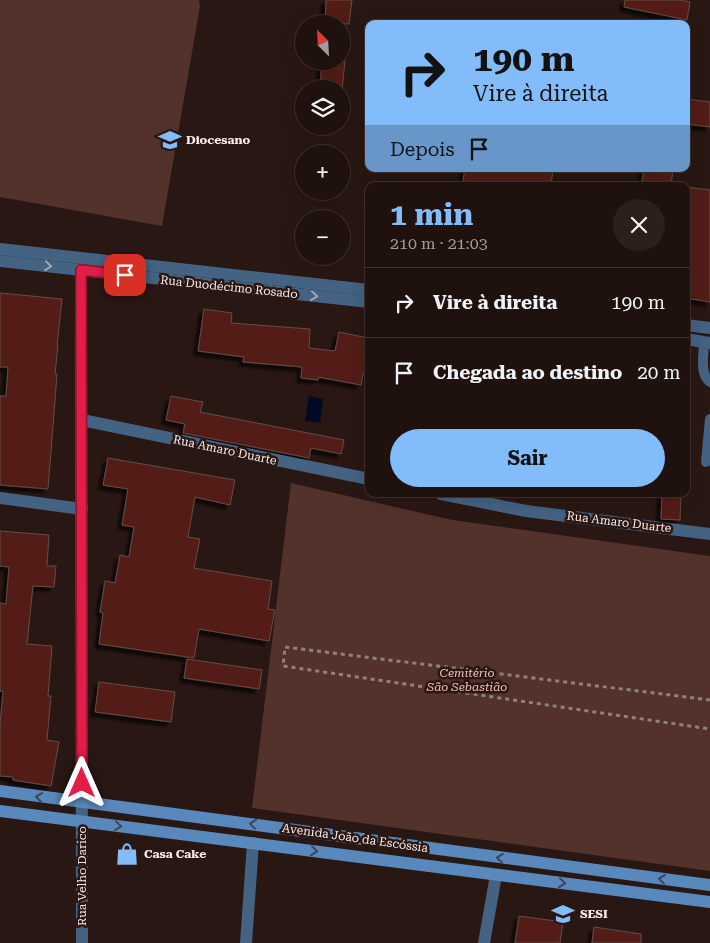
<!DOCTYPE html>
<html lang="pt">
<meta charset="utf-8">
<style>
body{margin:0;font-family:"Roboto Serif",serif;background:#2c1f1c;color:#f1f3f6;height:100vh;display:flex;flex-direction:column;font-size:19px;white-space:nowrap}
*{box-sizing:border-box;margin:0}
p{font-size:16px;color:#a19d9e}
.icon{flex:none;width:28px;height:28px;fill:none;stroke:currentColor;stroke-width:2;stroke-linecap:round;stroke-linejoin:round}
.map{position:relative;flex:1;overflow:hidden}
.drawer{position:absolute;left:365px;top:182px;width:325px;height:315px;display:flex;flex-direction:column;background:#1f110e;border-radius:10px;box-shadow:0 5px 20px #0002,0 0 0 1px #3c312e}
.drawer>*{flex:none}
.top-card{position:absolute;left:365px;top:20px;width:325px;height:152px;border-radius:10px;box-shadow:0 5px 20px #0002,0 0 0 1px #3c312e;background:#82bcfa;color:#111;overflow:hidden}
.needle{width:32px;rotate:336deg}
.fabs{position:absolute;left:295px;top:15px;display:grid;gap:10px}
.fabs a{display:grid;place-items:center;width:55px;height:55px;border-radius:50%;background:#1f110e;box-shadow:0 5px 20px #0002,0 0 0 1px #3c312e;font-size:25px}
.pin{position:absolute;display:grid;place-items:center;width:42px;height:42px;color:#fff;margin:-21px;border-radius:10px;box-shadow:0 2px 8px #0006}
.me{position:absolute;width:55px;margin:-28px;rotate:0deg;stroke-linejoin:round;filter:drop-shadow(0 0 4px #0008)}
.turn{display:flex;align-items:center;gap:18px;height:105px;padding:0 25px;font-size:22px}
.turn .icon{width:65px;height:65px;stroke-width:2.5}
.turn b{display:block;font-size:35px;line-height:42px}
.then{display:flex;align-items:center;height:48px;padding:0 25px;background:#0003;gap:10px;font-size:19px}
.round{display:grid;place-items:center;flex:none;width:52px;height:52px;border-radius:26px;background:#2c1f1c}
.head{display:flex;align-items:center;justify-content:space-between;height:85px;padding:0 25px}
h1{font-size:30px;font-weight:700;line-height:38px;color:#82bcfa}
.button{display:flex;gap:10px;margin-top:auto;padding:10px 25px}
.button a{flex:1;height:58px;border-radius:30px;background:#82bcfa;color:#111;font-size:20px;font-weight:700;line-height:58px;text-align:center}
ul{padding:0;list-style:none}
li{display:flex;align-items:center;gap:15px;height:70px;padding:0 25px;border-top:1px solid #3c312e}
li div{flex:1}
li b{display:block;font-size:19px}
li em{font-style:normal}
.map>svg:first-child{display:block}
.green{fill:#53322b}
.water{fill:#000a24}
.building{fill:#521f15;stroke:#634d48;filter:url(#shadow)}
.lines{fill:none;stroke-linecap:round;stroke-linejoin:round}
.path{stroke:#91817d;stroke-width:3;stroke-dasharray:4 4;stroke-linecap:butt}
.lane{stroke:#446282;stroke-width:10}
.street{stroke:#446282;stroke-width:12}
.secondary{stroke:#5989bc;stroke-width:12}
.oneway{stroke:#9fa7b6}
.oneway2{stroke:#3c4557}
.route-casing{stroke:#92132f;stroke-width:12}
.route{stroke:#e11d48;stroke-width:9}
.labels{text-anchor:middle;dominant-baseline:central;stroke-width:5;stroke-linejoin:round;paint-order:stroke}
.poi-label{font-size:12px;font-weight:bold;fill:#faece9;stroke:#291713;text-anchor:start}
.street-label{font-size:12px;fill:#faece9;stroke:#291713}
.park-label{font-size:12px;font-style:italic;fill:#f6c0b3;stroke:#291713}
</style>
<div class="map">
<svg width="710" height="943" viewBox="0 0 710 943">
<defs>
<filter id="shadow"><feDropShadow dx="-4.5" dy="4.5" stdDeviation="1" flood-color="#0009"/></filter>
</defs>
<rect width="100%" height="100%" fill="#291713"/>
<!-- green -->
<g class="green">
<polygon points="0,0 199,0 200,6 162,226 0,197"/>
<polygon points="291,483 452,520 710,556 710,871 252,808"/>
</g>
<!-- water -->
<polygon class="water" points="309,396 323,399 320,423 305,421"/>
<!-- building -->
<g class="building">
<polygon points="326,0 352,0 349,24 325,24"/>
<polygon points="625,0 680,0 690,2 687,20 624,7"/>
<polygon points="322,61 345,61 342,89 320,89"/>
<polygon points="686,99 710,102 710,127 686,124"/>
<polygon points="465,169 553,169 551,186 462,186"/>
<polygon points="644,169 673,169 671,186 641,186"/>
<polygon points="686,187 710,190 710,302 686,298 686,245 690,220 686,220"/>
<polygon points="0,293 62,299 57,345 58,345 55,374 57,374 55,401 48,489 0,485 0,396 6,396 8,367 0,367"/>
<polygon points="204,309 232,313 231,323 310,329 309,348 335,351 339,332 368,338 364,360 369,361 369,375 363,374 361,385 318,377 318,380 301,378 302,367 243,362 244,357 198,351"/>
<polygon points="171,396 203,402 200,412 344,440 341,454 311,448 309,458 183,433 185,424 166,420"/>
<polygon points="108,458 235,480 230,505 195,497 188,537 200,539 194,568 272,581 268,609 275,610 269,641 199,629 194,658 99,644 103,613 100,612 105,581 115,583 120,555 129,557 134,527 122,525 128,489 103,485"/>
<polygon points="662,494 681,494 680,520 661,519"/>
<polygon points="0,531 49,535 47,566 56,566 54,587 33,586 27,644 52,646 48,696 51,696 47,740 59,742 51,786 13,780 13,777 0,776 0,725 3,691 0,691 0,603 6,604 9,567 0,566"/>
<polygon points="187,659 262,670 259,689 184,678"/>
<polygon points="99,682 175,692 171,722 95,712"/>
<polygon points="519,916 563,922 560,943 515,943"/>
<polygon points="594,927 641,934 641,943 592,943"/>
</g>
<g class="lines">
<!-- path -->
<polyline class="path" points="710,700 285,647 283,666 710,729"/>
<!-- lane -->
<g class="lane">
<path d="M704,342C704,354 699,374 710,382"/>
<polyline points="706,462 710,419"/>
</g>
<!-- street -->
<g class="street">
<polyline points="0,249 369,290"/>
<polyline points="0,261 369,302"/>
<polyline points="81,270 82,943"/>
<polyline points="686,325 710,328"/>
<polyline points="686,339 710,343"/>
<polyline points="82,420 369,479"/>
<polyline points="441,494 526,511 710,534"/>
<polyline points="0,498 82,509"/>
<polyline points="246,943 253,843"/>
<polyline points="484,943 496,875"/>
</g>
<!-- secondary -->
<g class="secondary">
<polyline points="0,791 710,885"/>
<polyline points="0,811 710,902"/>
</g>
</g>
<!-- one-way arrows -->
<defs><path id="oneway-chevron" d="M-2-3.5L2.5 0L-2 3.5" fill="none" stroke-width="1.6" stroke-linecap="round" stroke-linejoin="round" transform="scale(1.25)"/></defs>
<g class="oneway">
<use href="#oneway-chevron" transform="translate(48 266) rotate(6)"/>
<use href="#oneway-chevron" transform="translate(314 296) rotate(6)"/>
</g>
<g class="oneway2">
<use href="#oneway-chevron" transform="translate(39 797) rotate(-172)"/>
<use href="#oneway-chevron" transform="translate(253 824) rotate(-173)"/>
<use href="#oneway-chevron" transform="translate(118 826) rotate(7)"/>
<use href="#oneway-chevron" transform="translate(314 851) rotate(7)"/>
<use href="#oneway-chevron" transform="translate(500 858) rotate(-173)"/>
<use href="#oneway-chevron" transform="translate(662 879) rotate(-173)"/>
<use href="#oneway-chevron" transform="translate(562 883) rotate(7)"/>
</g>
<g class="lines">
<defs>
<polyline id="route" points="82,783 81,270 125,275"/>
</defs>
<!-- route casing -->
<use href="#route" class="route-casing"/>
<!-- route -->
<use href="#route" class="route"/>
</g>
<!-- icons -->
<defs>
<symbol id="university-bare" viewBox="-9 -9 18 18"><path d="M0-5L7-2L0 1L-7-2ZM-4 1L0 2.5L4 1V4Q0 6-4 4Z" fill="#82bcfa" stroke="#291713" stroke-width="2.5" paint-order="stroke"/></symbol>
<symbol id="shop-bare" viewBox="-9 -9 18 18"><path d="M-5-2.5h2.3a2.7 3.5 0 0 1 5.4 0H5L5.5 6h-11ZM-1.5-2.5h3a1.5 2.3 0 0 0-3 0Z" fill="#82bcfa" stroke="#291713" stroke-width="2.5" paint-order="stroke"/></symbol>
<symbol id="school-bare" viewBox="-9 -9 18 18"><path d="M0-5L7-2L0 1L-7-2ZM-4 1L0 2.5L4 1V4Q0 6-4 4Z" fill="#82bcfa" stroke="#291713" stroke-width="2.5" paint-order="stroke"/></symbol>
</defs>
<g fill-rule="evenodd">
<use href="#university-bare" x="154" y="124" width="32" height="32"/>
<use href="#shop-bare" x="111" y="838" width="32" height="32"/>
<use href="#school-bare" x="547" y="898" width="32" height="32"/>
</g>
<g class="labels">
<!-- poi labels -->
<g class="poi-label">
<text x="186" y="140">Diocesano</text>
<text x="144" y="854">Casa Cake</text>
<text x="580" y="914">SESI</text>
</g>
<!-- street labels -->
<g class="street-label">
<text transform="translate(229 287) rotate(6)">Rua Duodécimo Rosado</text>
<text transform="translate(225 450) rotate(12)">Rua Amaro Duarte</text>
<text transform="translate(619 522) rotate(7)">Rua Amaro Duarte</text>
<text transform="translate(355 838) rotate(8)">Avenida João da Escóssia</text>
<text transform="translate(82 876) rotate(-90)">Rua Velho Darico</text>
</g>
<!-- park labels -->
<g class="park-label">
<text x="467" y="673">Cemitério<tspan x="467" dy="14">São Sebastião</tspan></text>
</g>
</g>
</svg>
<div class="fabs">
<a><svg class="needle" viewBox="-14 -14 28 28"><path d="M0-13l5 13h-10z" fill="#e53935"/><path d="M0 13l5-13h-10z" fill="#a19d9e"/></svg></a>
<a><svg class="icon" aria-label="layers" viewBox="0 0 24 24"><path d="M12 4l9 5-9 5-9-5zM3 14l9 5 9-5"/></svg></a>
<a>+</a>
<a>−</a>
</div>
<div class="pin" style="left:125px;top:275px;background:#d93025"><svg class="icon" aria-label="arrive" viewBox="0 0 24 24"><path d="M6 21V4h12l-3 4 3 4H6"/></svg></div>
<svg class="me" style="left:82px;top:783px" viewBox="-20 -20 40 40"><path d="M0-17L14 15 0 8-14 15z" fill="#e11d48" stroke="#fff" stroke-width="4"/></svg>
<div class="top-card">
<div class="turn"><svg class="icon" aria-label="right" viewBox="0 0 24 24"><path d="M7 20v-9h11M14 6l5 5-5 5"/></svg><div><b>190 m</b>Vire à direita</div></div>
<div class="then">Depois<svg class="icon" aria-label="arrive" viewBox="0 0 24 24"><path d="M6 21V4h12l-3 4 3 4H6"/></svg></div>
</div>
<section class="drawer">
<div class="head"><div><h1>1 min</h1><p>210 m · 21:03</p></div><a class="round"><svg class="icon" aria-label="close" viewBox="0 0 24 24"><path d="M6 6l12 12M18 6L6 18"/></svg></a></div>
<ul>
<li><svg class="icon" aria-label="right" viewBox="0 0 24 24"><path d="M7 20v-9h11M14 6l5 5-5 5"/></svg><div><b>Vire à direita</b></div><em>190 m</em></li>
<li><svg class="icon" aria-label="arrive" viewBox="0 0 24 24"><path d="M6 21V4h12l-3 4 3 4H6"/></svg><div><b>Chegada ao destino</b></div><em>20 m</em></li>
</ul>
<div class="button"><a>Sair</a></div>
</section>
</div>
